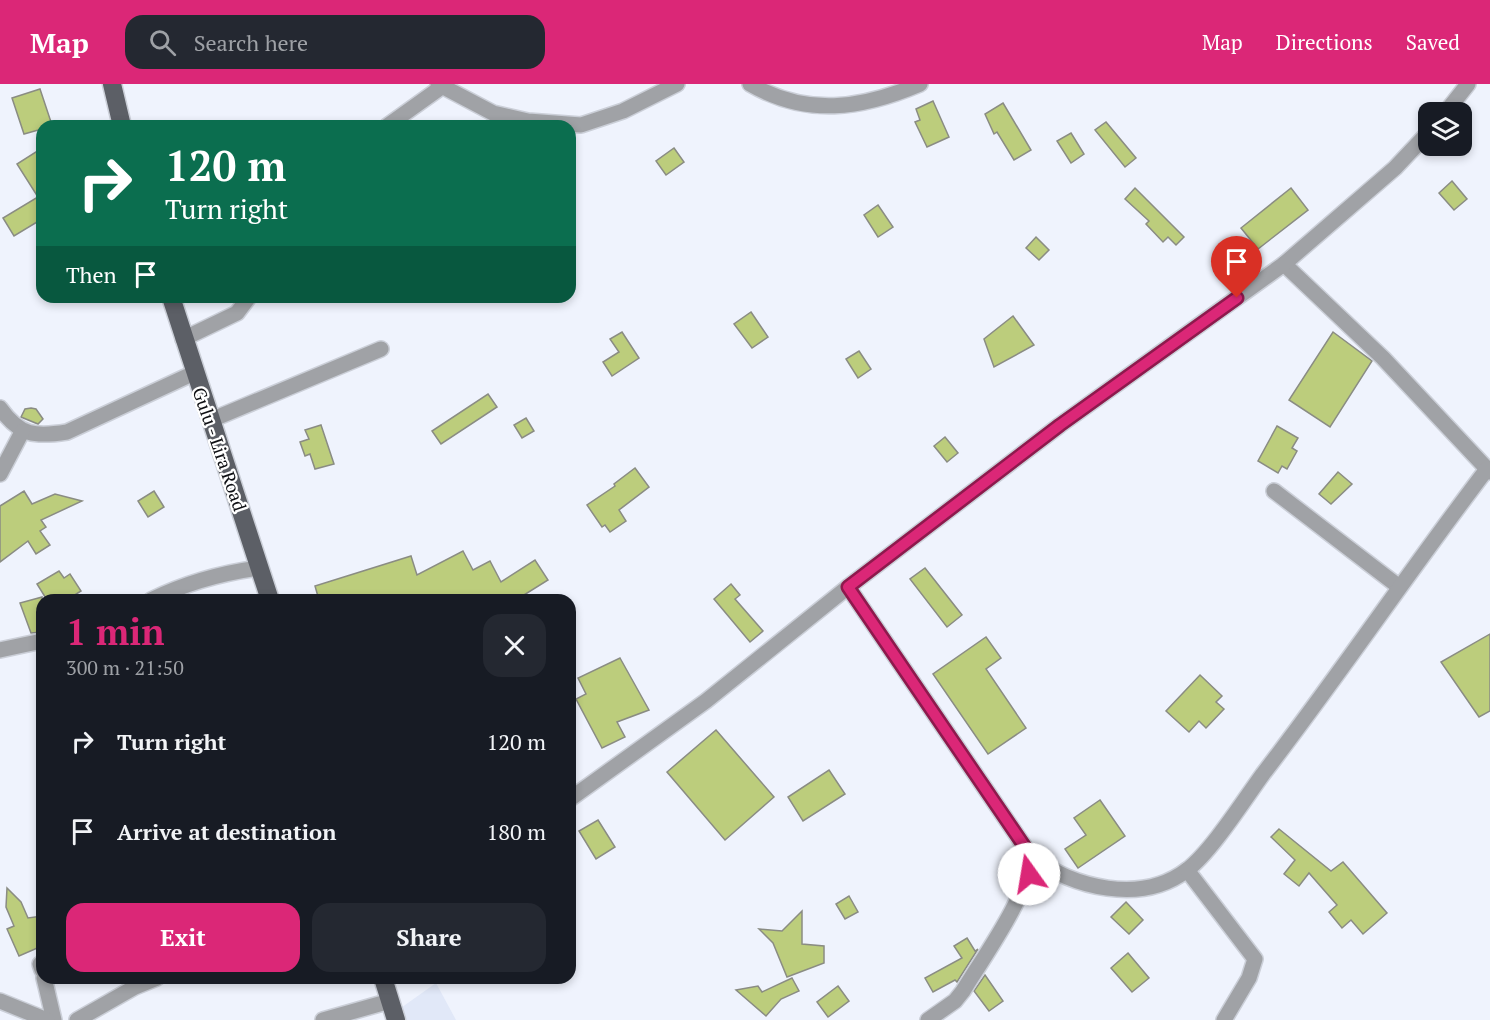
<!DOCTYPE html>
<meta charset="utf-8">
<style>
body{margin:0;font-family:"PT Serif",serif;background:#242831;color:#f1f3f6;height:100vh;display:flex;flex-direction:column;font-size:22px;white-space:nowrap}
*{box-sizing:border-box;margin:0}
p{font-size:20px;color:#9ea1a6}
.icon{flex:none;width:33px;height:33px;fill:none;stroke:currentColor;stroke-width:2;stroke-linecap:round;stroke-linejoin:round}
.map{position:relative;flex:1;overflow:hidden}
.drawer{position:absolute;left:36px;top:510px;width:540px;height:390px;display:flex;flex-direction:column;background:#171b24;border-radius:18px;box-shadow:0 3px 9px #0003}
.drawer>*{flex:none}
.banner{position:absolute;left:36px;top:36px;width:540px;height:183px;border-radius:18px;box-shadow:0 3px 9px #0003;background:#0b6e4f;color:#fff;overflow:hidden}
.fabs{position:absolute;left:1418px;top:18px;display:grid;gap:12px}
.fabs a{display:grid;place-items:center;width:54px;height:54px;border-radius:12px;background:#171b24;box-shadow:0 3px 9px #0003;font-size:30px}
.pin{position:absolute;display:grid;place-items:center;width:51px;height:51px;color:#fff;margin:-62px -26px;border-radius:50% 50% 50% 0;rotate:-45deg;box-shadow:0 0 6px #0007}
.pin .icon{rotate:45deg}
.me{position:absolute;width:66px;margin:-33px;rotate:347deg;stroke-linejoin:round;filter:drop-shadow(0 0 4px #0008)}
.turn{display:flex;align-items:center;gap:21px;height:126px;padding:0 30px;font-size:27px}
.turn .icon{width:78px;height:78px;stroke-width:2.5}
.turn b{display:block;font-size:42px;line-height:51px}
.then{display:flex;align-items:center;height:57px;padding:0 30px;background:#0003;gap:12px;font-size:22px}
.round{display:grid;place-items:center;flex:none;width:63px;height:63px;border-radius:18px;background:#242831}
.overview{display:flex;align-items:center;justify-content:space-between;height:102px;padding:0 30px}
h1{font-size:36px;font-weight:700;line-height:45px;color:#db2777}
.action{display:flex;gap:12px;margin-top:auto;padding:12px 30px}
.action a{flex:1;height:69px;border-radius:18px;background:#db2777;color:#fff;font-size:24px;font-weight:700;line-height:69px;text-align:center}
.action a+a{background:#242831;color:#f1f3f6}
ul{padding:0;list-style:none}
li{display:flex;align-items:center;gap:18px;height:90px;padding:0 30px}
li div{flex:1}
li b{display:block;font-size:22px}
li em{font-style:normal}
header{display:flex;align-items:center;gap:36px;box-sizing:border-box;height:84px;padding:0 30px;background:#db2777;color:#fff}
header strong{font-size:28px}
nav{display:flex;gap:33px;margin-inline-start:auto;font-size:21px}
.search{width:420px;height:54px;background:#242831;display:flex;align-items:center;gap:15px;box-sizing:border-box;padding:0 21px;border-radius:18px;color:#9ea1a6;font-size:22px}
.map>svg:first-child{display:block}
.built{fill:#e1e8f8}
.building{fill:#bccd7c;stroke:#8a8c83;stroke-width:1.5}
.lines{fill:none;stroke-linecap:round;stroke-linejoin:round}
.street-casing{stroke:#cbcfd8;stroke-width:18}
.primary-casing{stroke:#cbcfd8;stroke-width:21}
.street{stroke:#a0a2a6;stroke-width:15}
.primary{stroke:#5c5f66;stroke-width:18}
.route-casing{stroke:#8e194d;stroke-width:15}
.route{stroke:#db2777;stroke-width:10}
.labels{text-anchor:middle;dominant-baseline:central;stroke-width:4.5;stroke-linejoin:round;paint-order:stroke}
.street-label{font-size:18px;fill:#0f1014;stroke:#fff}
</style>
<header>
<strong>Map</strong>
<div class="search"><svg class="icon" aria-label="search" viewBox="0 0 24 24"><circle cx="10" cy="10" r="6"/><path d="M15 15l6 6"/></svg>Search here</div>
<nav><a>Map</a><a>Directions</a><a>Saved</a></nav>
</header>
<div class="map">
<svg width="1490" height="936" viewBox="0 0 1490 936">
<rect width="100%" height="100%" fill="#eff3fd"/>
<!-- built -->
<polygon class="built" points="436,899 456,936 383,936 384,936"/>
<!-- building -->
<g class="building">
<polygon points="40,5 52,41 42,42 42,45 24,50 12,14"/>
<polygon points="933,17 949,53 927,63 915,38 920,36 916,25"/>
<polygon points="1003,19 1031,66 1014,76 997,48 994,50 985,30"/>
<polygon points="1106,38 1136,74 1125,83 1095,46"/>
<polygon points="1071,49 1084,70 1071,79 1057,57"/>
<polygon points="42,64 42,135 14,152 3,134 38,113 17,80"/>
<polygon points="674,64 684,78 666,91 656,77"/>
<polygon points="1452,97 1467,115 1454,126 1439,109"/>
<polygon points="1135,104 1184,153 1176,161 1168,153 1163,158 1146,140 1149,137 1125,115"/>
<polygon points="1291,104 1308,126 1258,165 1241,144"/>
<polygon points="878,121 893,143 878,153 864,131"/>
<polygon points="1036,153 1049,166 1039,176 1026,164"/>
<polygon points="751,228 768,253 752,264 734,240"/>
<polygon points="1013,232 1034,261 994,283 984,255"/>
<polygon points="622,248 639,274 612,292 603,278 619,268 610,255"/>
<polygon points="1333,248 1372,277 1330,343 1289,316"/>
<polygon points="859,267 871,285 858,294 846,275"/>
<polygon points="488,310 497,323 441,360 432,347"/>
<polygon points="31,324 36,325 43,335 38,340 21,333 25,325"/>
<polygon points="526,334 534,347 522,354 514,341"/>
<polygon points="321,341 334,380 315,385 310,370 305,372 300,358 309,355 305,346"/>
<polygon points="1277,342 1298,354 1292,364 1297,367 1287,385 1282,382 1278,389 1258,377"/>
<polygon points="945,353 958,369 947,378 934,362"/>
<polygon points="635,384 649,403 619,426 626,437 610,448 605,441 602,443 587,421 615,402 614,400"/>
<polygon points="1338,388 1352,400 1331,420 1319,410"/>
<polygon points="24,407 32,420 55,410 82,417 41,436 46,443 40,447 50,461 36,470 28,457 0,478 0,422"/>
<polygon points="154,407 164,423 148,433 138,417"/>
<polygon points="463,467 473,486 490,477 501,498 535,476 548,496 516,516 319,516 315,502 411,472 417,491"/>
<polygon points="925,484 962,531 947,543 910,495"/>
<polygon points="59,487 64,494 70,490 81,507 67,516 47,516 37,500"/>
<polygon points="731,500 740,511 735,515 763,547 750,558 714,515"/>
<polygon points="42,513 42,548 31,549 20,519"/>
<polygon points="1490,550 1490,627 1479,633 1441,578"/>
<polygon points="986,553 1001,574 986,585 1026,644 988,670 933,590"/>
<polygon points="620,574 649,626 617,638 625,653 602,664 576,615 586,610 578,594"/>
<polygon points="1200,591 1222,612 1216,618 1224,625 1206,644 1199,637 1189,648 1166,627"/>
<polygon points="716,646 774,713 725,756 667,688"/>
<polygon points="829,686 845,710 803,737 788,713"/>
<polygon points="1100,716 1125,752 1078,784 1065,765 1086,751 1074,734"/>
<polygon points="598,736 615,763 596,775 579,747"/>
<polygon points="1279,745 1331,787 1343,778 1387,829 1363,850 1351,836 1342,844 1329,828 1337,821 1309,789 1299,802 1284,790 1295,776 1271,753"/>
<polygon points="7,804 21,818 28,834 42,832 42,862 19,872 7,845 14,842 6,823"/>
<polygon points="849,812 858,828 845,835 836,820"/>
<polygon points="1126,818 1143,836 1129,850 1111,833"/>
<polygon points="802,827 802,860 824,862 824,879 787,893 773,859 759,845 782,847"/>
<polygon points="967,854 975,867 978,865 957,898 955,896 933,908 925,894 962,874 954,862"/>
<polygon points="1128,869 1149,894 1132,908 1111,884"/>
<polygon points="985,891 1003,917 989,927 974,907"/>
<polygon points="792,894 799,907 781,915 766,932 736,906 758,902 762,908"/>
<polygon points="838,902 849,917 828,933 817,918"/>
</g>
<g class="lines">
<defs>
<g id="street">
<polyline points="438,0 493,29 528,37 581,41 623,27 677,0"/>
<path d="M750,0C807,33 861,25 920,0"/>
<polyline points="1446,28 1468,0"/>
<polyline points="387,42 443,2"/>
<polyline points="1284,180 1383,274 1490,388"/>
<polyline points="183,255 237,229 249,213"/>
<path d="M0,324C20,352 35,353 67,348L194,289"/>
<polyline points="211,336 381,265"/>
<polyline points="0,390 22,348"/>
<polyline points="1274,407 1398,502"/>
<path d="M848,503L1031,772C1027,814 986,869 963,907L955,917L928,936"/>
<path d="M151,516C186,499 221,489 259,484"/>
<polyline points="0,566 42,557"/>
<polyline points="570,715 706,617 848,503 1060,341 1284,180 1395,84 1428,49"/>
<path d="M1031,772C1073,804 1141,821 1187,786C1211,768 1244,716 1263,690C1340,590 1410,486 1487,385"/>
<polyline points="1187,786 1255,875 1249,894 1224,936"/>
<polyline points="40,880 42,886"/>
<polyline points="44,894 54,936"/>
<polyline points="0,917 47,936"/>
<polyline points="77,936 135,903 157,894"/>
<polyline points="323,936 390,917"/>
</g>
<g id="primary">
<polyline points="112,0 122,42"/>
<polyline points="171,213 270,516"/>
<polyline points="383,894 396,936"/>
</g>
</defs>
<!-- street casing -->
<use href="#street" class="street-casing"/>
<!-- primary casing -->
<use href="#primary" class="primary-casing"/>
<!-- street -->
<use href="#street" class="street"/>
<!-- primary -->
<use href="#primary" class="primary"/>
</g>
<g class="lines">
<defs>
<polyline id="route" points="1029,790 1031,772 848,503 1060,341 1237,214"/>
</defs>
<!-- route casing -->
<use href="#route" class="route-casing"/>
<!-- route -->
<use href="#route" class="route"/>
</g>
<g class="labels">
<!-- street labels -->
<g class="street-label">
<text transform="translate(220 365) rotate(71)">Gulu - Lira Road</text>
</g>
</g>
</svg>
<div class="fabs">
<a><svg class="icon" aria-label="layers" viewBox="0 0 24 24"><path d="M12 4l9 5-9 5-9-5zM3 14l9 5 9-5"/></svg></a>
</div>
<div class="pin" style="left:1237px;top:214px;background:#d93025"><svg class="icon" aria-label="arrive" viewBox="0 0 24 24"><path d="M6 21V4h12l-3 4 3 4H6"/></svg></div>
<svg class="me" style="left:1029px;top:790px" viewBox="-20 -20 40 40"><circle r="19" fill="#fff"/><path d="M0-13L10 11 0 6-10 11z" fill="#db2777"/></svg>
<div class="banner">
<div class="turn"><svg class="icon" aria-label="right" viewBox="0 0 24 24"><path d="M7 20v-9h11M14 6l5 5-5 5"/></svg><div><b>120 m</b>Turn right</div></div>
<div class="then">Then<svg class="icon" aria-label="arrive" viewBox="0 0 24 24"><path d="M6 21V4h12l-3 4 3 4H6"/></svg></div>
</div>
<section class="drawer">
<div class="overview"><div><h1>1 min</h1><p>300 m · 21:50</p></div><a class="round"><svg class="icon" aria-label="close" viewBox="0 0 24 24"><path d="M6 6l12 12M18 6L6 18"/></svg></a></div>
<ul>
<li><svg class="icon" aria-label="right" viewBox="0 0 24 24"><path d="M7 20v-9h11M14 6l5 5-5 5"/></svg><div><b>Turn right</b></div><em>120 m</em></li>
<li><svg class="icon" aria-label="arrive" viewBox="0 0 24 24"><path d="M6 21V4h12l-3 4 3 4H6"/></svg><div><b>Arrive at destination</b></div><em>180 m</em></li>
</ul>
<div class="action"><a>Exit</a><a>Share</a></div>
</section>
</div>
